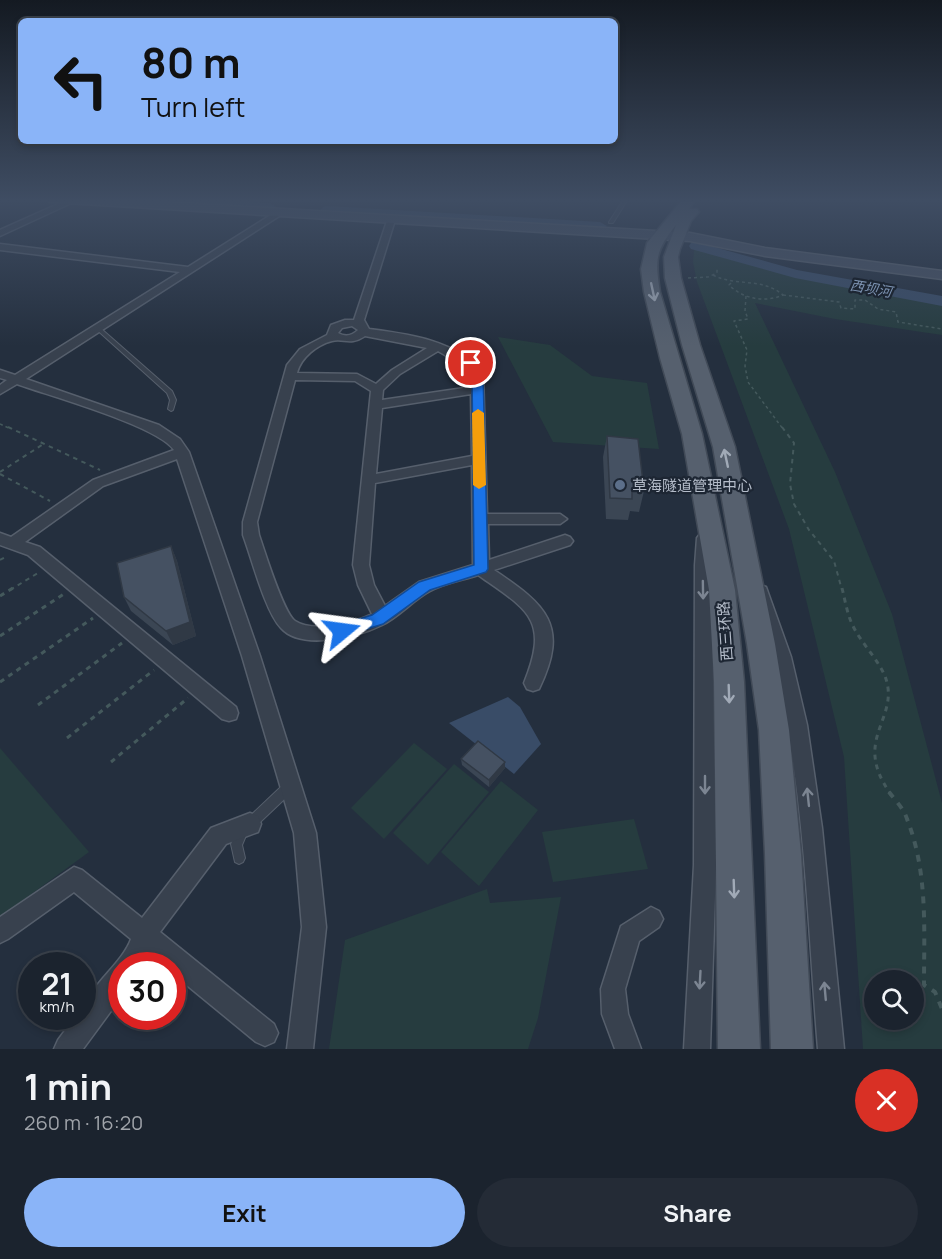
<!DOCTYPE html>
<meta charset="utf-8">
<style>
body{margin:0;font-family:Manrope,"Noto Sans SC",sans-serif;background:#242b36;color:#f1f3f6;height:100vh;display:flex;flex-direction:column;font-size:22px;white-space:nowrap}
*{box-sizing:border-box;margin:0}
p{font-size:20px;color:#a0a4aa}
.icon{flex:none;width:33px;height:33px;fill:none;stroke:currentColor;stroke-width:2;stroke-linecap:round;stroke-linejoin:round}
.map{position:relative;height:1049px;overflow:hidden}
.drawer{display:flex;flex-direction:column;background:#1b232e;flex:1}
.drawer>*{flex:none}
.banner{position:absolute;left:18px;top:18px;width:600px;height:126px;border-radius:9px;box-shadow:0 3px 9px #0003,0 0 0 2px #39404a;background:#8ab4f8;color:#111;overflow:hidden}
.buttons{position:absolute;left:864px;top:970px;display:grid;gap:12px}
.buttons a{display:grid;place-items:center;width:60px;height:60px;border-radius:50%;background:#1b232e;box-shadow:0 3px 9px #0003,0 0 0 2px #39404a;font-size:30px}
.speed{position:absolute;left:18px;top:952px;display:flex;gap:12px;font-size:30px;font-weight:700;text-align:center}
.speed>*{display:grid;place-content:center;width:78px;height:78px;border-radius:50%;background:#1b232e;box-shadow:0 3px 9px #0003,0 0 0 2px #39404a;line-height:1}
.speed small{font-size:15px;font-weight:400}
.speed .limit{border:9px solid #d22;background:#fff;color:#111}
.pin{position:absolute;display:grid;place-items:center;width:51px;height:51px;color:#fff;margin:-26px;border:3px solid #fff;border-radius:50%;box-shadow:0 2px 6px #0007}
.me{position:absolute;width:66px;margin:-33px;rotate:74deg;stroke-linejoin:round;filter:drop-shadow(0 0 4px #0008)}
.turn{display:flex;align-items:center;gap:21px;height:126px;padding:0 24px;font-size:27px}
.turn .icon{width:78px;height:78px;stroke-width:2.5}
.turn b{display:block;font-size:42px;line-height:51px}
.round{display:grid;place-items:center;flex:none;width:63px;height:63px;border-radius:32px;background:#242b36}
.summary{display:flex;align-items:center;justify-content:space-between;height:102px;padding:0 24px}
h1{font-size:36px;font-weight:700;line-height:45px}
.cta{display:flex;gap:12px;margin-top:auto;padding:12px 24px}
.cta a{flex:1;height:69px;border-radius:36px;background:#8ab4f8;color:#111;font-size:24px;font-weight:700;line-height:69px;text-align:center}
.cta a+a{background:#242b36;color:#f1f3f6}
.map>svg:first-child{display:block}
.green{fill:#263c3f;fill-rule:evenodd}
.water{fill:#394c67}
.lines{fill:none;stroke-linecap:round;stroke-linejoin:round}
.river{fill:#394c67;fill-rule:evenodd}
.lane-casing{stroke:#565f6c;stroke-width:2}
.street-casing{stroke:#565f6c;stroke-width:3}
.secondary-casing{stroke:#565f6c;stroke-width:3}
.primary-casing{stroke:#414a57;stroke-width:3}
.path-far3{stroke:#44595c;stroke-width:1.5;stroke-dasharray:3 3;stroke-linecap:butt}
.path-far2{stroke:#44595c;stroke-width:2;stroke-dasharray:4.5 4.5;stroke-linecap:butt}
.path-far1{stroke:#44595c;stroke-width:3;stroke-dasharray:5 5;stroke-linecap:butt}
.path{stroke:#44595c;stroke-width:4;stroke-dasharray:7 7;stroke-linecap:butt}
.lane{fill:#38414e;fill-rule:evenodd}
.street{fill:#38414e;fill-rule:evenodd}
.secondary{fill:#465061;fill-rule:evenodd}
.primary{fill:#56606e;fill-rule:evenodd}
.wall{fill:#3b4654}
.shaded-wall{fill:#303945}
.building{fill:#455162;stroke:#303945;stroke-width:1.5}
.oneway{stroke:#a1aab7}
.oneway2{stroke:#7c8592}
.route{fill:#1a73e8;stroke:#114b97;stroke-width:1.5}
.slow{fill:#f59e0b}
.service-dot{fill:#5c6f8a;stroke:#1d2633;stroke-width:2}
.labels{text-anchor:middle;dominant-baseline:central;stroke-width:4.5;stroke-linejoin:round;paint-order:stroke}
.far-water-label{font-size:14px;font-style:italic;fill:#7c92b1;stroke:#1d2633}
.poi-label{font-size:15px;fill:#b4bcc9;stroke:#1d2633;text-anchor:start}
.street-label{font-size:15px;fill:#b4bcc9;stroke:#1d2633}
</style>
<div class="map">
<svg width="942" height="1049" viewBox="0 0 942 1049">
<rect width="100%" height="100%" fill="#242f3e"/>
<!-- green -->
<g class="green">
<path d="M696,249L791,276L942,303V335L835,319L755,303L835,472L892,614L942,803V1049H863L844,757L789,529L697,282L693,262L694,250ZM874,981H914V1020H874Z"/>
<polygon points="498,337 550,345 592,376 647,383 659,449 553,442"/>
<polygon points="414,743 447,769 384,839 351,808"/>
<polygon points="0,748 89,852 0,917"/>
<polygon points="454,764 489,792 428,865 393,833"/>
<polygon points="501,781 538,810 479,886 441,852"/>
<polygon points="634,819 648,869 553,882 542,832"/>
<polygon points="487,889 490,903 561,897 538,1018 528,1049 329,1049 345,940"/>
</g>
<!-- water -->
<polygon class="water" points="508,697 520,707 541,744 514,774 449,723"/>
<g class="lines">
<!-- river -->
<g class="river">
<polygon points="125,199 201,199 270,203 276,207 270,211 131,203"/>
<polygon points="327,206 600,222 607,226 600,230 323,213 321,210 323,207"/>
<polygon points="696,242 797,270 942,296 942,306 795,278 691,249 689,246 691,243"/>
</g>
<defs>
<g id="lane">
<polygon points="624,199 628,199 613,223 609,223 609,222"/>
<polygon points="98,326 172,391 176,400 173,410 171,411 168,409 170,400 167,393 96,329 96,327"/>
<polygon points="289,782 293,783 294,787 293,791 256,826 252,827 248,826 247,822 248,818 285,783"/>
<polygon points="242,828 246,829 247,833 242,845 245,858 243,862 239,864 235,862 231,844 238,829"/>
</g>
<g id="street">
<polygon points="69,199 80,199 0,236 0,230"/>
<path d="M277,211L284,213L26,379L159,425L180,439L189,452L260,656L316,833L326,927L313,1049H287L302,927L294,833L242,656L177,459L103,486L25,542L40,547L236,707L238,713L236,719L229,721L222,719L28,555L0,545V533L11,537L93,480L174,450C158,426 50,396 17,384L0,394V385L7,380L0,378V370L15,375L180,272L0,250V244L188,267Z"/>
<path d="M388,218L395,220L364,320L369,329C407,334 457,340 483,373L487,514H560L567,519L560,524H488L489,560L565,535L570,537L573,541L570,545L494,570C546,605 570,625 539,689L533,691L527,689L524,683C550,619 528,610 478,575C463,580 444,583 430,591C413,600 399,617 382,625C358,637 301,651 281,628C265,611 252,559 243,535V522L287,365L300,349L327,335L331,325L345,320H354ZM352,326L358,330C352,336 345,337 338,333L342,328ZM365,336L427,348L392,370L376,384L357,374L297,373C301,357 317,345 332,341C344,338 350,346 365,336ZM438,351L464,366L471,374V387L382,400L383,390L400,374ZM295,380L355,381L371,391L353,565L358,585L372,614C354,623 313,633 295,621C283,612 265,552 259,535L257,522ZM471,394L472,456L376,474L382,408ZM472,465L473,565L419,582L385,606L374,585L369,565L375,483Z"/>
<polygon points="705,532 710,534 713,538 711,565 716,865 710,1049 684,1049 694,865 695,565 697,538 700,534"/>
<path d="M760,585L766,587L791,657L807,725L822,828L844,1049H818C805,896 805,737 752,591L754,587Z"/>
<path d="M250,813L258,816L261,824L258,832L226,844L160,932L274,1024L278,1033L274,1042L265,1046L256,1042L172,973V966H163L149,954L143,966H122V996L83,1049H54L58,1040L75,1017H82C82,991 122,965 131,939L74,892L8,939L0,943V917L74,867L82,870L142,918L211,828Z"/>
<polygon points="651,907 659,911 663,919 659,927 639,941 625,989 628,1014 641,1049 615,1049 602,1014 601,989 621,926"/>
</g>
<polygon id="secondary" points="45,199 113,199 690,233 765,248 942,271 942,279 765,256 690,241 50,202"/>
<path id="primary" d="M683,199H696L689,209H697L699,212L691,221L680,249L678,257L681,278L700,345L735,447L775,644L789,730L801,854L813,1049H771L765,854L759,730L747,644L713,447L682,345L665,278L664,257L676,225C655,251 655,260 660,292L702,434L735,590L744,682L760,1049H718L714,682L709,590L682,434L660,358L644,292L641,269L647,243Z"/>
</defs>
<!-- lane casing -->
<use href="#lane" class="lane-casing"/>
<!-- street casing -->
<use href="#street" class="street-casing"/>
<!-- secondary casing -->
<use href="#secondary" class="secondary-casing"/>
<!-- primary casing -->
<use href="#primary" class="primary-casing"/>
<!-- path-far3 -->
<g class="path-far3">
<path d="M713,275C736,287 762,277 783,295C765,303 743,299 729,285L731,283"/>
<polyline points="688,278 708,277 717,273 717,269"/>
<polyline points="783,295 839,302 841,308 855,309 855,300 865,300 878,309 896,312 898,322 942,329"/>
<polyline points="746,296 745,311 748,319 734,321 747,350 745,366 748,382 783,429"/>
<polyline points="0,424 11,429"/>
</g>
<!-- path-far2 -->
<g class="path-far2">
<polyline points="8,427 100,470"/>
<polyline points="782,427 794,443 790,484 794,504 809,530 834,561 842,590"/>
<polyline points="0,472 45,443"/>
<polyline points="0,474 50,501"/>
<polyline points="0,560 7,556"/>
<polyline points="10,590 38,573"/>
</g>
<!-- path-far1 -->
<g class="path-far1">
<path d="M842,588C845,600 847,613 852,624C860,642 880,661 886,679C899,720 852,739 890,793"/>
<polyline points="0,596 13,588"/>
<polyline points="0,636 64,594"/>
<polyline points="0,682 93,618"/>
<polyline points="38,705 122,643"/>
<polyline points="67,738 154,670"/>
<polyline points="111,762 188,698"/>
</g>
<!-- path -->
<path class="path" d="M889,792C895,800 904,809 907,819C928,872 924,929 924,985L935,992L942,1009"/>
<!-- lane -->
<use href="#lane" class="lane"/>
<!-- street -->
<use href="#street" class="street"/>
<!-- secondary -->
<use href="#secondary" class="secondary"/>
<!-- primary -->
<use href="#primary" class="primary"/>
</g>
<!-- wall -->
<g class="wall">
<polygon points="607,436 644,491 639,512 630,511 628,520 606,519 603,457"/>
<polygon points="171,546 177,561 196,636 173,645 131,611 124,597"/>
<polygon points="461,759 505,768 489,787 462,765"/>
</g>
<!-- shaded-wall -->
<g class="shaded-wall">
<polygon points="171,546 177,561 196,636 173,645 166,631"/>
<polygon points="505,762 505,768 489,787 489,780"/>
</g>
<!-- building -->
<g class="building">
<polygon points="607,436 638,439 644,491 632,490 632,499 610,498"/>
<polygon points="171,546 190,622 166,631 124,597 117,563"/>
<polygon points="478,741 505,762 489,780 461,759"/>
</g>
<!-- one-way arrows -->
<defs><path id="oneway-shaft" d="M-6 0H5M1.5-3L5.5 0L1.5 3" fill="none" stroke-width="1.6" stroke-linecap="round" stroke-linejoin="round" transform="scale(1.5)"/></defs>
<g class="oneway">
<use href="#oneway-shaft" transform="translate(653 292) rotate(78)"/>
<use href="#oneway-shaft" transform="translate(726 458) rotate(-102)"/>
<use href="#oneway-shaft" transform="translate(729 694) rotate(88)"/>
<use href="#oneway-shaft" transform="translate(734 889) rotate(88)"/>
</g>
<g class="oneway2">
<use href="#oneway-shaft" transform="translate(703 590) rotate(89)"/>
<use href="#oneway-shaft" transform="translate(705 785) rotate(90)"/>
<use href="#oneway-shaft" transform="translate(808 797) rotate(-96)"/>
<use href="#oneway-shaft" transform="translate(700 980) rotate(93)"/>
<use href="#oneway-shaft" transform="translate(825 991) rotate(-95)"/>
</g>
<!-- sky -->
<linearGradient id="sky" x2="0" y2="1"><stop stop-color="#141a22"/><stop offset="0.58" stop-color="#3f4d63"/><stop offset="1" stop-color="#3f4d63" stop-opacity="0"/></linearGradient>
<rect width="942" height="346" fill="url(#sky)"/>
<!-- route -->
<polygon class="route" points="471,360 475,361 483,373 488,569 486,572 430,590 383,624 342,637 336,635 334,631 336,626 372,615 419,582 474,565 472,373 466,363"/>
<!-- slow -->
<polygon class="slow" points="478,409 484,413 486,485 479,489 473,485 472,413"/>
<!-- markers -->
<circle class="service-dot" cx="620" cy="485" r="6"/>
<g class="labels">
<!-- far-water labels -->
<g class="far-water-label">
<text transform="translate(871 288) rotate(10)">西坝河</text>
</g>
<!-- poi labels -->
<g class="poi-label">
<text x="632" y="485">草海隧道管理中心</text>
</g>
<!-- street labels -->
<g class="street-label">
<text transform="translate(725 631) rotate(-94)">西三环路</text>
</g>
</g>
</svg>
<div class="buttons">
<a><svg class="icon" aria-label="search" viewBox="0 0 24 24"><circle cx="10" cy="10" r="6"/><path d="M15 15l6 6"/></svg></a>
</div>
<div class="speed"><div>21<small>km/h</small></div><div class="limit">30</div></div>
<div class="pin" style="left:471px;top:363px;background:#d93025"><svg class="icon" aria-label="arrive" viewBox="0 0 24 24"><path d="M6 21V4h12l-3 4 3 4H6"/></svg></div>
<svg class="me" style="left:342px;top:631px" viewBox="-20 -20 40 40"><path d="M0-17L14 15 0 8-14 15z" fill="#1a73e8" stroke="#fff" stroke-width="4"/></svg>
<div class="banner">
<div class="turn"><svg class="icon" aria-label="left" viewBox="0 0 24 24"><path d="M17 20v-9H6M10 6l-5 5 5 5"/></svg><div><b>80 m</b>Turn left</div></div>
</div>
</div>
<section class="drawer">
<div class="summary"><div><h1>1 min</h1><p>260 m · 16:20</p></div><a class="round" style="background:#d93025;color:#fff"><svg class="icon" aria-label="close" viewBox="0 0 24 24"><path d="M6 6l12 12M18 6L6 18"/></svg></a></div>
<div class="cta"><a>Exit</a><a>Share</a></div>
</section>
